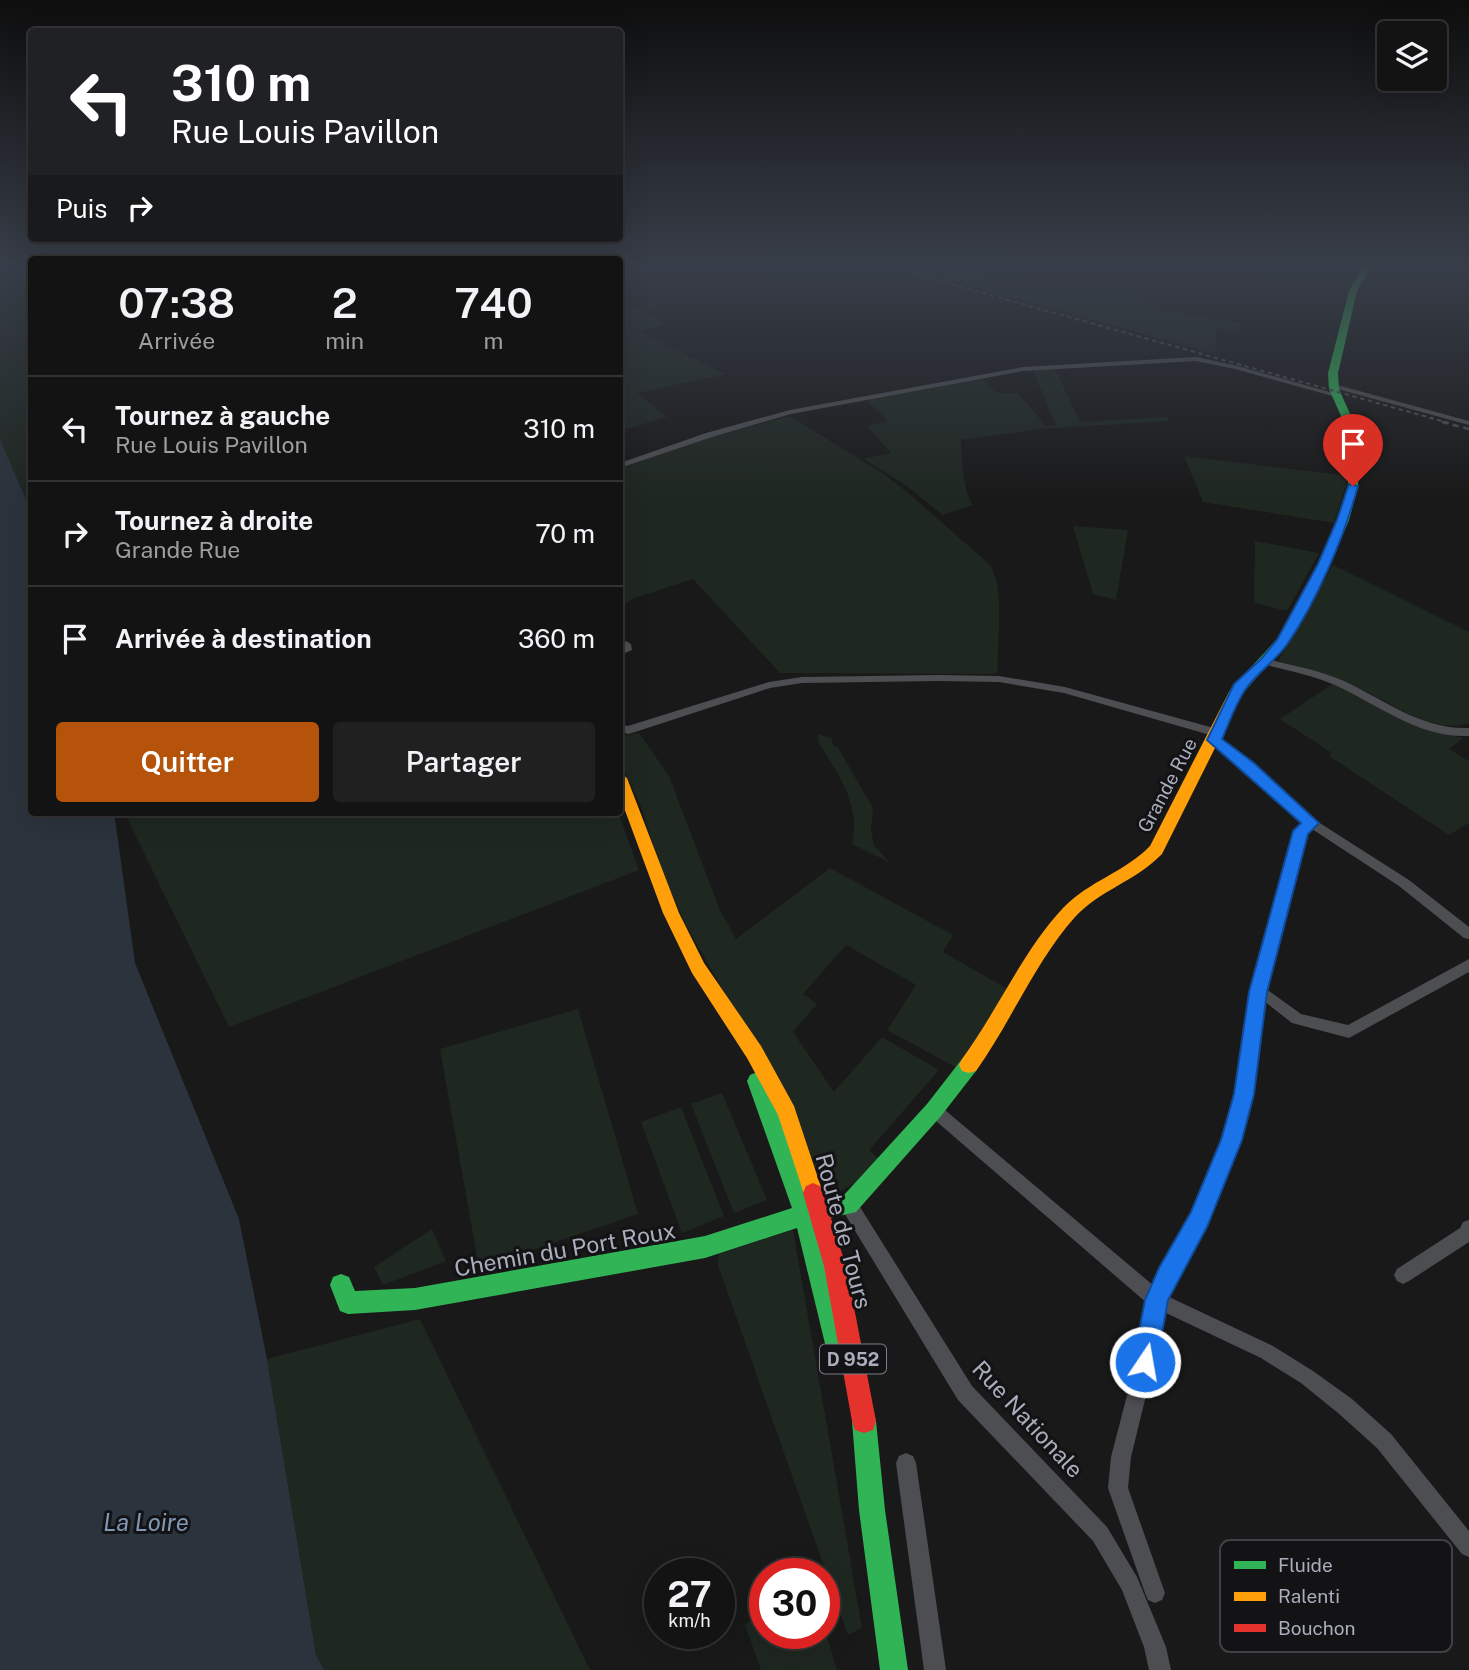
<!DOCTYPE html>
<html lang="fr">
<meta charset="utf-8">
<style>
body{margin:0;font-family:"Public Sans",sans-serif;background:#202021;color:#f1f3f6;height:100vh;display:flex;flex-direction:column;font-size:26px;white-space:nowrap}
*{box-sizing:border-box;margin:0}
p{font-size:23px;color:#9d9ea0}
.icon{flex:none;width:38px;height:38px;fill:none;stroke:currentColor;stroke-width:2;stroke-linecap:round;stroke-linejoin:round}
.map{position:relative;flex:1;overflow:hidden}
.drawer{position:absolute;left:28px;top:256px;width:595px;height:560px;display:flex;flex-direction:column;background:#131313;border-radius:7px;box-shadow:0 7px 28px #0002,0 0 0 2px #323233}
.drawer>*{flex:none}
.top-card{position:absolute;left:28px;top:28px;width:595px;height:214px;border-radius:7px;box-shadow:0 7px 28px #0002,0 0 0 2px #323233;background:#202124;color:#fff;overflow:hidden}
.tools{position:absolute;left:1377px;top:21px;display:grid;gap:14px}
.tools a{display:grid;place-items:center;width:70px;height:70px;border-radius:7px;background:#131313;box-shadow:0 7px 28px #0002,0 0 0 2px #323233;font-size:35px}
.speed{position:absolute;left:644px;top:1558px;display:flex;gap:14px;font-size:35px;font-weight:700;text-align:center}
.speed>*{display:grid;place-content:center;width:91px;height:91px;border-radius:50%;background:#131313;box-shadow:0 7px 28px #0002,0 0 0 2px #323233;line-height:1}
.speed small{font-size:18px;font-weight:400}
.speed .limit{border:10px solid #d22;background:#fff;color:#111}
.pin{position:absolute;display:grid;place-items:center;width:60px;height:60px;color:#fff;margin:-72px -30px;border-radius:50% 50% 50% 0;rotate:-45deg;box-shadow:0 0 7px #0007}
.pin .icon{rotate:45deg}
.me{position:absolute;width:77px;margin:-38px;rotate:12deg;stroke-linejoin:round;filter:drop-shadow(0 0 5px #0008)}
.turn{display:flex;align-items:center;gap:24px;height:147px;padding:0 28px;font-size:32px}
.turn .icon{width:91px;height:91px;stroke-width:2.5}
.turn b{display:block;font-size:49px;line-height:60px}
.then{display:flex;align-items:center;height:66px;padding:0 28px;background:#0003;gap:14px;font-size:26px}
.eta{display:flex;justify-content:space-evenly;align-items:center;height:119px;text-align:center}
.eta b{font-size:42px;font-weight:600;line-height:49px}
.action{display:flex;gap:14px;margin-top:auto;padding:14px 28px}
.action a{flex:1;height:80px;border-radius:7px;background:#b45309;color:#fff;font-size:28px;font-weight:600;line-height:80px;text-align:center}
.action a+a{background:#202021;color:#f1f3f6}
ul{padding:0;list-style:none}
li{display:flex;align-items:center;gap:21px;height:105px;padding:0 28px;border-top:2px solid #323233}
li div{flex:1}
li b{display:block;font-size:26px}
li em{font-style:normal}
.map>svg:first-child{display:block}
.green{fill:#1f2721}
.water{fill:#2b333c}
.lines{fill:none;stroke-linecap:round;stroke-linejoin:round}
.street{fill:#4d4e52;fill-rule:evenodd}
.fast{fill:#30b455;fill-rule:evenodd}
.slow{fill:#ff9f0a;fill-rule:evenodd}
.jam{fill:#e5322d;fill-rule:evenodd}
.rail-far1{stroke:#4d4e52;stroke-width:2;stroke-dasharray:4.5 3.5;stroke-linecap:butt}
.rail{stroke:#4d4e52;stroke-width:2.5;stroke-dasharray:6 5;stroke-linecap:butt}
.route{fill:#1a73e8;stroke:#114b97;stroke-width:2}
.labels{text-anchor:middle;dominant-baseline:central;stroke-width:6;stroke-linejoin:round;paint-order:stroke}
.shield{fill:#131315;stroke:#7d7f89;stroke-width:2}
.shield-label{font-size:18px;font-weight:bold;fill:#aaadbb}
.street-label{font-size:19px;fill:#aaadbb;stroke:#131315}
.near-street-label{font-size:23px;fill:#aaadbb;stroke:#131315}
.near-water-label{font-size:24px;font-style:italic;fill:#8098b6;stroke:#131315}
.key{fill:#131315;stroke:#404147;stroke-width:2}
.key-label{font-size:19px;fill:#aaadbb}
</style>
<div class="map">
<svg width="1469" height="1670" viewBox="0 0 1469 1670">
<rect width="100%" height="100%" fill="#191919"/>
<!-- green -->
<g class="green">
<polygon points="0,267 31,267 31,511 0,439"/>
<polygon points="905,267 964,267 1006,288 1023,292 1124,285 1152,308 1240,323 1238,331 1217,328 1215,354"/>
<polygon points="626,303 634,308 656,304 659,306 643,311 664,324 640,332 726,374 637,393 667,417 620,431 620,304"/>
<path d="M1032,369H1055L1080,422L1167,417L1168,421L1042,429L961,440C962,460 962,487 973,505L943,515L904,484L864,459L891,453L867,426L888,421L865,399L981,379L997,393H1018L1046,426L1056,425Z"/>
<path d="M790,416L882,473L912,496L990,565C1006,590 996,640 998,671L994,674L780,673L693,579L632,599L623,607L620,623V469L695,441Z"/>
<polygon points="1184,456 1349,476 1334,523 1203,502"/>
<polygon points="1073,526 1128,530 1116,600 1093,594"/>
<polygon points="1255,541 1319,553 1287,611 1254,603"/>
<path d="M1333,565L1469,632V723C1431,735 1391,702 1357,687C1331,676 1305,668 1278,661Z"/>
<polygon points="1334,683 1431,730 1463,738 1449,749 1469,761 1469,823 1449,835 1329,756 1332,753 1280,719"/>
<polygon points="620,731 626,735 639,733 669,776 719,908 736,939 830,868 953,935 943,952 1011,991 959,1069 887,1030 916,985 846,945 803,994 817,1004 793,1032 834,1092 882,1037 939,1070 869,1150 878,1158 857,1182 838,1192 827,1189 819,1178 734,1009 687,927 663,875 640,804 620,762"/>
<path d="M818,734L831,738L834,747L837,746L873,808L871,830L874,845L889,862L852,844C861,803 838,775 818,741Z"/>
<polygon points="124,812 618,812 639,870 229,1027"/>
<polygon points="578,1009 638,1214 479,1268 440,1049"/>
<polygon points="722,1093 767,1200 734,1213 691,1104"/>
<polygon points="681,1107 724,1216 682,1233 641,1122"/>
<polygon points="432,1229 446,1261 383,1285 374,1267"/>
<polygon points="793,1230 862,1628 848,1635 718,1265 719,1254"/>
<polygon points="420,1319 590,1670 324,1670 316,1655 267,1359"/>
<polygon points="765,1608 765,1633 824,1633 824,1626 837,1670 761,1670 745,1625"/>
</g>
<!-- water -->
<polygon class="water" points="0,439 31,511 32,812 114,812 135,963 239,1219 267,1359 316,1655 324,1670 0,1670"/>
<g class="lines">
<!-- street -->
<g class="street">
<polygon points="1196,357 1238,366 1340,395 1336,397 1235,369 1196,361 1023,371 791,414 712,437 620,468 620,463 706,433 790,410 1023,367"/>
<polygon points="1330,383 1469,421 1469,425 1330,387"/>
<polygon points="626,641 631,644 632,650 620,655 621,644"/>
<path d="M1266,659C1292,665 1319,670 1344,681C1385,700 1422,730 1469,728V736C1418,738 1379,705 1335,685C1312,675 1287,670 1262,664V660Z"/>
<polygon points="938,675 999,676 1065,687 1221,730 1223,733 1217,737 1064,693 999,682 938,681 802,683 770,688 632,733 628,734 620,731 620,724 628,726 769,682 802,677"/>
<polygon points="1214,736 1253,764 1315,820 1409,880 1469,927 1469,939 1464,938 1399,886 1312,829 1307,834 1266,989 1301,1014 1348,1025 1469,959 1469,972 1349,1038 1292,1023 1264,1001 1252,1094 1240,1140 1205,1226 1167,1296 1273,1346 1313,1371 1352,1399 1391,1434 1469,1531 1469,1557 1462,1554 1377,1448 1338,1413 1301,1383 1261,1358 1164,1312 1161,1334 1131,1457 1128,1488 1165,1593 1162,1600 1155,1603 1148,1600 1145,1593 1108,1488 1111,1457 1143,1334 1148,1304 929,1115 926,1110 929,1105 934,1103 939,1105 1154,1286 1161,1270 1193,1214 1224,1140 1236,1094 1251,992 1295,832 1303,823 1245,770 1210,743 1208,740 1210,737"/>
<polygon points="849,1197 855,1199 972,1386 1107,1527 1137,1577 1166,1647 1171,1670 1149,1670 1144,1647 1122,1590 1093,1541 958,1400 843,1211 841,1205 843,1199"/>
<polygon points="1469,1220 1469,1242 1409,1281 1403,1284 1397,1281 1394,1275 1397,1269 1460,1228 1463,1222"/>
<polygon points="906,1453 913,1456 916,1463 946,1670 924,1670 896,1463 899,1456"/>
</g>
<!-- fast -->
<g class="fast">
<polygon points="1363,267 1371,267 1357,291 1338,373 1339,389 1355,425 1359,457 1358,486 1349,520 1330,564 1289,641 1241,695 1231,695 1229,692 1231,689 1277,639 1318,564 1337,520 1348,486 1349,457 1345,425 1329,389 1328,373 1349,291"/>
<polygon points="969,1057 976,1059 979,1065 976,1071 941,1116 856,1212 817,1221 852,1356 848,1364 840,1368 832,1364 828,1356 797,1228 705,1258 415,1310 348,1314 340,1311 330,1285 333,1277 341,1274 349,1277 355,1291 415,1288 705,1236 792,1208 747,1081 750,1075 757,1072 764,1075 767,1081 811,1202 844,1195 927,1104 962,1059"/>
<polygon points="864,1409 873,1412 876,1421 885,1510 908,1670 880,1670 859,1510 852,1421 855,1412"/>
</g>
<!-- slow -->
<g class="slow">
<path d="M1236,688L1243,692L1162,854C1136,881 1100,890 1075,917C1035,962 1011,1022 976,1071L969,1073L962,1071L959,1065L962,1059C998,1010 1022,952 1063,908C1089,881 1125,872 1150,846L1229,692Z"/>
<polygon points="620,773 627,778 679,913 704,963 761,1046 794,1106 823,1193 820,1200 813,1203 806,1200 778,1115 747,1058 692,973 663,913 620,797"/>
</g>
<!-- jam -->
<polygon class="jam" points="813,1183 820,1186 823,1193 846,1266 876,1421 873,1430 864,1433 855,1430 852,1421 824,1266 803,1193 806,1186"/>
<!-- rail-far1 -->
<polyline class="rail-far1" points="890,267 1449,423"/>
<!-- rail -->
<polyline class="rail" points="1442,422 1469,429"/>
</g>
<!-- sky -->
<linearGradient id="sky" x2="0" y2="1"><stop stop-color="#0e0e0e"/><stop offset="0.53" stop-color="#383e49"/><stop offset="1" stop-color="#383e49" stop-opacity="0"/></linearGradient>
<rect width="1469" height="501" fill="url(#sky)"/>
<!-- route -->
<path class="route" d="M1349,484L1358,486C1344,537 1318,599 1288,643C1276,661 1256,673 1245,690C1235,705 1229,723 1222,739L1254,763L1319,823L1308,834L1267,992L1254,1094L1242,1140L1207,1227L1168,1300L1157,1362L1153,1370L1145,1374L1136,1370L1133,1362L1145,1300L1159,1268L1191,1212L1221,1140L1234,1094L1249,992L1293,831L1301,823L1207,740L1234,684L1261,659L1277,640L1318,564L1337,520Z"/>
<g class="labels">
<!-- shield labels -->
<rect class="shield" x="820" y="1344.5" width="66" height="29" rx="5"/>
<g class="shield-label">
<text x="853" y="1359">D 952</text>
</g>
<!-- street labels -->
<g class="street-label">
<text transform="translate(1167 785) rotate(-62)">Grande Rue</text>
</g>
<!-- near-street labels -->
<g class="near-street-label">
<text transform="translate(844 1231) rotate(75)">Route de Tours</text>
<text transform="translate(565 1249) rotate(-10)">Chemin du Port Roux</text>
<text transform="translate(1028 1419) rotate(47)">Rue Nationale</text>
</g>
<!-- near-water labels -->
<g class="near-water-label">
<text x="146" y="1522">La Loire</text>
</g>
</g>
<!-- legend -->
<rect x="1220" y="1540" width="232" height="112" rx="10" class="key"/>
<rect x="1234" y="1561" width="32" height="8" fill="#30b455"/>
<rect x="1234" y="1592" width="32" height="9" fill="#ff9f0a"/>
<rect x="1234" y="1624" width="32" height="8" fill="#e5322d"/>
<g class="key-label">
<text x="1278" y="1572">Fluide</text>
<text x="1278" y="1603">Ralenti</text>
<text x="1278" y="1635">Bouchon</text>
</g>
</svg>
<div class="tools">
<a><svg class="icon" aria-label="layers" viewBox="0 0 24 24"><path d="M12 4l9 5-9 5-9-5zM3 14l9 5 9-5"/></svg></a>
</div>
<div class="speed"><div>27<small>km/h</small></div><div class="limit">30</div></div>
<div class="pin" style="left:1353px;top:486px;background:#d93025"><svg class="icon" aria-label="arrive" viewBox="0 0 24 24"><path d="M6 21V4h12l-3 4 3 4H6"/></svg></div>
<svg class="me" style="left:1145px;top:1362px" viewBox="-20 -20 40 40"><circle r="17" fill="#1a73e8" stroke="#fff" stroke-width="3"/><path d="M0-11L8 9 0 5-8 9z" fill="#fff"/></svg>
<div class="top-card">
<div class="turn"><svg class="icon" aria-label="left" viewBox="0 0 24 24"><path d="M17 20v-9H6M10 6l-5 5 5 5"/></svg><div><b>310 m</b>Rue Louis Pavillon</div></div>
<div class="then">Puis<svg class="icon" aria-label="right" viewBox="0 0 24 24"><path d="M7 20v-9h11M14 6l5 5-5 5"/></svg></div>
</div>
<section class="drawer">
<div class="eta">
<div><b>07:38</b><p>Arrivée</p></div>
<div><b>2</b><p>min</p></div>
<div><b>740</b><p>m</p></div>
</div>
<ul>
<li><svg class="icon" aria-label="left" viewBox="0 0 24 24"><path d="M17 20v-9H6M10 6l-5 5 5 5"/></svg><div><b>Tournez à gauche</b><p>Rue Louis Pavillon</p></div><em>310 m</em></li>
<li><svg class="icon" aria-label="right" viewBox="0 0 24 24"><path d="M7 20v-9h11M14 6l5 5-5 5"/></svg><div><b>Tournez à droite</b><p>Grande Rue</p></div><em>70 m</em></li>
<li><svg class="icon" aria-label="arrive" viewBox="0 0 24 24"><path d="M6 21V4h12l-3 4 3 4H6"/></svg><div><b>Arrivée à destination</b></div><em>360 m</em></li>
</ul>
<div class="action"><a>Quitter</a><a>Partager</a></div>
</section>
</div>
